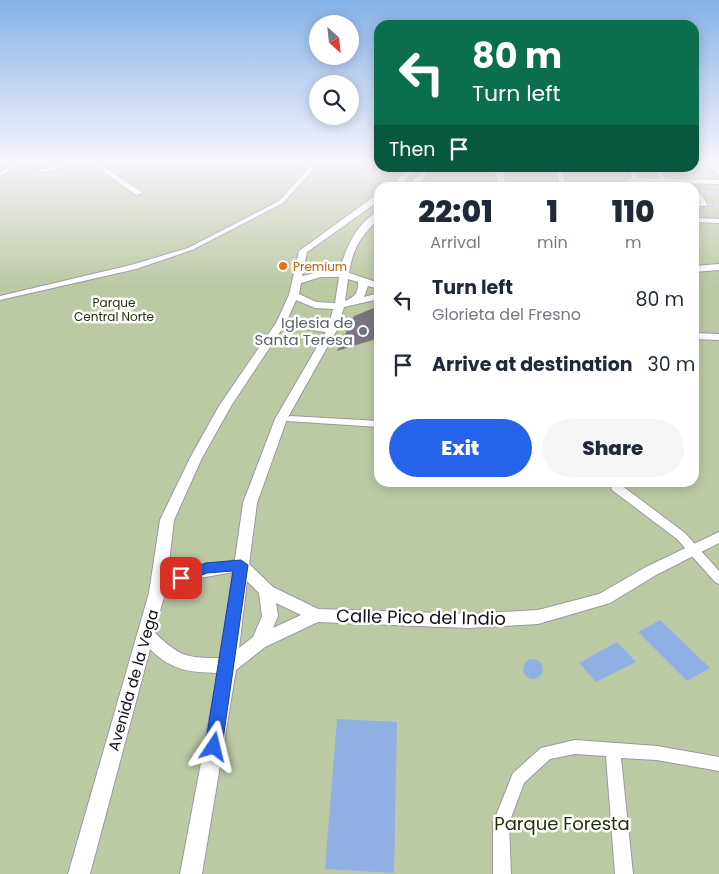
<!DOCTYPE html>
<style>
body{margin:0;font-family:Poppins,sans-serif;background:#f6f6f7;color:#1f2937;height:100vh;display:flex;flex-direction:column;font-size:19px;white-space:nowrap}
*{box-sizing:border-box;margin:0}
p{font-size:16px;color:#747a83}
.icon{flex:none;width:28px;height:28px;fill:none;stroke:currentColor;stroke-width:2;stroke-linecap:round;stroke-linejoin:round}
.map{position:relative;flex:1;overflow:hidden}
.side{position:absolute;left:374px;top:182px;width:325px;height:305px;display:flex;flex-direction:column;background:#fff;border-radius:15px;box-shadow:0 2px 12px #0003}
.side>*{flex:none}
.hud{position:absolute;left:374px;top:20px;width:325px;height:152px;border-radius:15px;box-shadow:0 2px 12px #0003;background:#0b6e4f;color:#fff;overflow:hidden}
.needle{width:32px;rotate:153deg}
.buttons{position:absolute;left:309px;top:15px;display:grid;gap:10px}
.buttons a{display:grid;place-items:center;width:50px;height:50px;border-radius:50%;background:#fff;box-shadow:0 2px 12px #0003;font-size:25px}
.pin{position:absolute;display:grid;place-items:center;width:42px;height:42px;color:#fff;margin:-21px;border-radius:10px;box-shadow:0 2px 8px #0006}
.me{position:absolute;width:55px;margin:-28px;rotate:10deg;stroke-linejoin:round;filter:drop-shadow(0 0 4px #0008)}
.turn{display:flex;align-items:center;gap:18px;height:105px;padding:0 15px;font-size:22px}
.turn .icon{width:65px;height:65px;stroke-width:2.5}
.turn b{display:block;font-size:35px;line-height:42px}
.then{display:flex;align-items:center;height:48px;padding:0 15px;background:#0003;gap:10px;font-size:19px}
.eta{display:flex;justify-content:space-evenly;align-items:center;height:85px;text-align:center}
.eta b{font-size:30px;font-weight:800;line-height:35px}
.primary-button{display:flex;gap:10px;margin-top:auto;padding:10px 15px}
.primary-button a{flex:1;height:58px;border-radius:30px;background:#2563eb;color:#fff;font-size:20px;font-weight:800;line-height:58px;text-align:center}
.primary-button a+a{background:#f6f6f7;color:#1f2937}
ul{padding:0;list-style:none}
li{display:flex;align-items:center;gap:15px;height:65px;padding:0 15px}
li div{flex:1}
li b{display:block;font-size:19px}
li em{font-style:normal}
.map>svg:first-child{display:block}
.green{fill:#bccaa4;fill-rule:evenodd}
.water{fill:#91b0e3}
.building{fill:#7b7583}
.lines{fill:none;stroke-linecap:round;stroke-linejoin:round}
.pedestrian-tunnel{stroke:#cfc8d7;stroke-width:6;stroke-dasharray:6 3;stroke-linecap:butt}
.pedestrian-casing{stroke:#9d96a5;stroke-width:2}
.minor-casing{stroke:#9d96a5;stroke-width:2}
.pedestrian{fill:#fff;fill-rule:evenodd}
.minor{fill:#fff;fill-rule:evenodd}
.route{fill:#2563eb;stroke:#184099}
.food-dot{fill:#e8710a;stroke:#fff;stroke-width:2}
.worship-dot{fill:#6b7280;stroke:#fff;stroke-width:2}
.labels{text-anchor:middle;dominant-baseline:central;stroke-width:5;stroke-linejoin:round;paint-order:stroke}
.far-food-label{font-size:12px;fill:#c56008;stroke:#fff;text-anchor:start}
.far-park-label{font-size:12px;fill:#243004;stroke:#fff}
.worship-label{font-size:15px;fill:#5b616d;stroke:#fff;text-anchor:end}
.street-label{font-size:15px;fill:#110f14;stroke:#fff}
.near-street-label{font-size:18px;fill:#110f14;stroke:#fff}
.near-park-label{font-size:18px;fill:#243004;stroke:#fff}
</style>
<div class="map">
<svg width="719" height="874" viewBox="0 0 719 874">
<rect width="100%" height="100%" fill="#f1e9f9"/>
<!-- green -->
<path class="green" d="M0,162H379V168H694V162H719V874H0ZM379,188H694V482H379Z"/>
<!-- water -->
<g class="water">
<polygon points="660,620 710,668 687,681 638,632"/>
<polygon points="617,642 636,662 596,682 579,663"/>
<circle cx="533" cy="669" r="10"/>
<polygon points="337,719 397,722 394,873 325,869"/>
</g>
<!-- building -->
<polygon class="building" points="379,306 379,338 337,351 354,316"/>
<g class="lines">
<!-- pedestrian-tunnel -->
<g class="pedestrian-tunnel">
<polyline points="698,193 719,194"/>
<polyline points="705,205 719,205"/>
</g>
<defs>
<g id="pedestrian">
<polygon points="16,162 22,162 0,176 0,172"/>
<polygon points="309,162 315,162 311,172 283,203 192,250 136,269 0,300 0,296 131,265 188,248 279,201 306,171"/>
<polygon points="707,162 713,162 719,169 719,175"/>
<polygon points="555,168 561,168 567,188 561,188"/>
<polygon points="627,168 632,168 638,178 660,179 653,168 658,168 666,179 719,180 719,184 633,182 635,184 685,188 632,188 626,180 632,178"/>
<polygon points="418,185 420,186 421,188 415,188"/>
<polygon points="694,186 696,187 708,205 707,206 694,206 694,202 700,203 694,192 694,188 691,188"/>
<polygon points="694,218 719,219 719,223 694,222"/>
<polygon points="278,321 331,329 335,331 331,333 281,325 277,323"/>
<polygon points="694,333 719,334 719,340 694,339"/>
<polygon points="290,416 379,421 379,427 287,421 285,419"/>
<polygon points="610,482 620,482 621,485 685,533 719,571 719,584 715,582 677,539 612,490"/>
<polygon points="575,740 657,746 719,757 719,771 657,760 621,758 633,874 615,874 606,756 575,754 550,759 524,783 509,823 511,874 493,874 493,823 513,773 541,748"/>
</g>
<g id="minor">
<polygon points="0,162 19,165 15,167 0,165"/>
<polygon points="73,162 84,162 43,172 39,170"/>
<polygon points="90,162 97,162 143,193 136,195"/>
<polygon points="409,168 417,168 397,188 389,188"/>
<polygon points="423,168 430,168 423,180 414,188 406,188 417,177"/>
<polygon points="494,168 502,168 507,188 499,188"/>
<path d="M376,195H379V201L307,252L302,276L321,272L340,271C344,250 359,220 379,211V218C361,237 353,247 349,273L379,283V289L368,286L364,297L379,293V299L344,307L338,328L287,419L257,503L249,564L273,587L318,609L469,614L538,610L599,594L646,567L719,532V543L656,575L610,603L538,624L469,628L318,622L265,647L236,670L202,874H180L218,673C189,672 172,671 150,649L90,874H68L149,593L160,520L190,458L219,406L276,323L289,295L299,251ZM321,277H339L335,303L316,302L299,294L301,283ZM348,279L358,282C359,293 354,297 345,301ZM296,300L315,308L333,309L328,328L275,419L243,503L235,560L197,567L167,580L174,520L202,458L231,406L286,323ZM233,572L221,658C186,658 180,657 154,632L164,597L200,578ZM247,581L259,593L262,616L253,637L239,648ZM276,603L301,615L273,628L278,616Z"/>
<polygon points="719,264 719,270 694,272 694,266"/>
</g>
</defs>
<!-- pedestrian casing -->
<use href="#pedestrian" class="pedestrian-casing"/>
<!-- minor casing -->
<use href="#minor" class="minor-casing"/>
<!-- pedestrian -->
<use href="#pedestrian" class="pedestrian"/>
<!-- minor -->
<use href="#minor" class="minor"/>
</g>
<!-- sky -->
<linearGradient id="sky" x2="0" y2="1"><stop stop-color="#85b2e6"/><stop offset="0.57" stop-color="#f9f5fc"/><stop offset="1" stop-color="#f9f5fc" stop-opacity="0"/></linearGradient>
<rect width="719" height="284" fill="url(#sky)"/>
<!-- route -->
<polygon class="route" points="241,560 248,565 222,747 220,753 214,755 207,753 205,747 233,571 207,573 181,583 176,581 174,578 176,574 206,563"/>
<!-- markers -->
<circle class="food-dot" cx="283" cy="266" r="5"/>
<circle class="worship-dot" cx="363" cy="331" r="5"/>
<g class="labels">
<!-- far-food labels -->
<g class="far-food-label">
<text x="293" y="266">Premium</text>
</g>
<!-- far-park labels -->
<g class="far-park-label">
<text x="114" y="302">Parque<tspan x="114" dy="14">Central Norte</tspan></text>
</g>
<!-- worship labels -->
<g class="worship-label">
<text x="353" y="322">Iglesia de<tspan x="353" dy="17">Santa Teresa</tspan></text>
</g>
<!-- street labels -->
<g class="street-label">
<text transform="translate(133 680) rotate(-74)">Avenida de la Vega</text>
</g>
<!-- near-street labels -->
<g class="near-street-label">
<text transform="translate(421 617) rotate(1)">Calle Pico del Indio</text>
</g>
<!-- near-park labels -->
<g class="near-park-label">
<text x="562" y="823">Parque Foresta</text>
</g>
</g>
</svg>
<div class="buttons">
<a><svg class="needle" viewBox="-14 -14 28 28"><path d="M0-13l5 13h-10z" fill="#e53935"/><path d="M0 13l5-13h-10z" fill="#747a83"/></svg></a>
<a><svg class="icon" aria-label="search" viewBox="0 0 24 24"><circle cx="10" cy="10" r="6"/><path d="M15 15l6 6"/></svg></a>
</div>
<div class="pin" style="left:181px;top:578px;background:#d93025"><svg class="icon" aria-label="arrive" viewBox="0 0 24 24"><path d="M6 21V4h12l-3 4 3 4H6"/></svg></div>
<svg class="me" style="left:214px;top:747px" viewBox="-20 -20 40 40"><path d="M0-17L14 15 0 8-14 15z" fill="#2563eb" stroke="#fff" stroke-width="4"/></svg>
<div class="hud">
<div class="turn"><svg class="icon" aria-label="left" viewBox="0 0 24 24"><path d="M17 20v-9H6M10 6l-5 5 5 5"/></svg><div><b>80 m</b>Turn left</div></div>
<div class="then">Then<svg class="icon" aria-label="arrive" viewBox="0 0 24 24"><path d="M6 21V4h12l-3 4 3 4H6"/></svg></div>
</div>
<section class="side">
<div class="eta">
<div><b>22:01</b><p>Arrival</p></div>
<div><b>1</b><p>min</p></div>
<div><b>110</b><p>m</p></div>
</div>
<ul>
<li><svg class="icon" aria-label="left" viewBox="0 0 24 24"><path d="M17 20v-9H6M10 6l-5 5 5 5"/></svg><div><b>Turn left</b><p>Glorieta del Fresno</p></div><em>80 m</em></li>
<li><svg class="icon" aria-label="arrive" viewBox="0 0 24 24"><path d="M6 21V4h12l-3 4 3 4H6"/></svg><div><b>Arrive at destination</b></div><em>30 m</em></li>
</ul>
<div class="primary-button"><a>Exit</a><a>Share</a></div>
</section>
</div>
